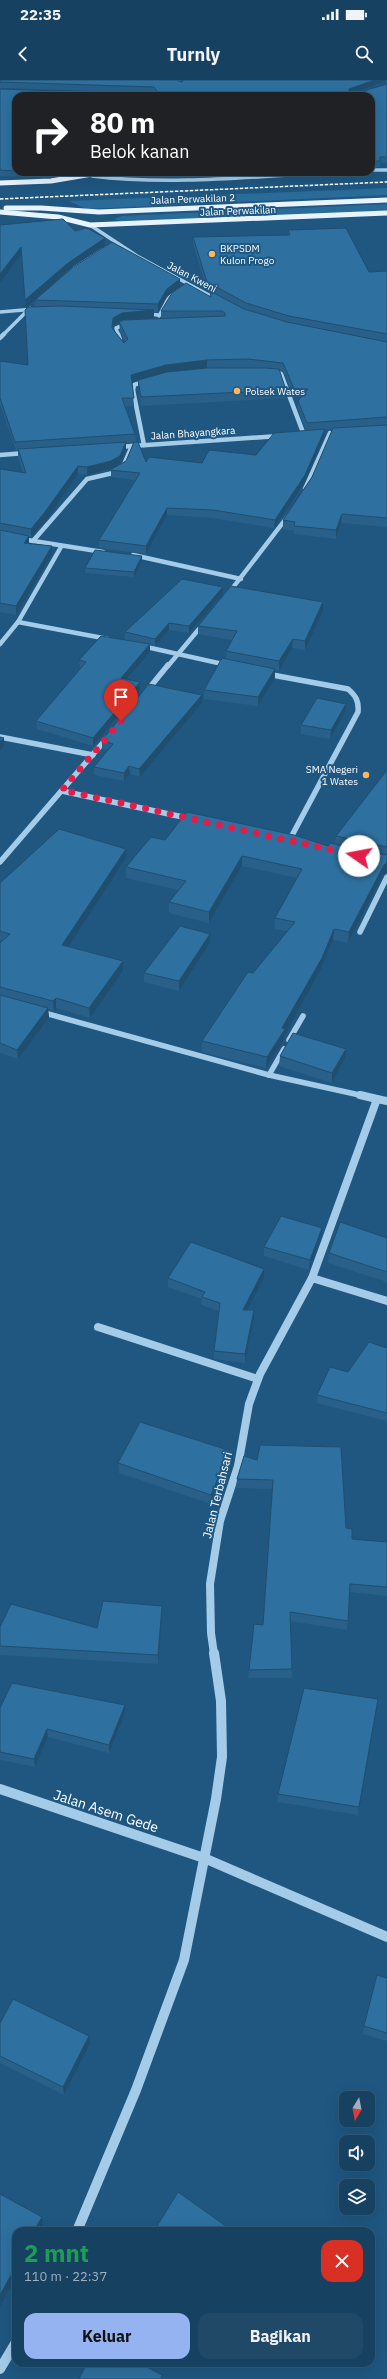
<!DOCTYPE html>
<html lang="id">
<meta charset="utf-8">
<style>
body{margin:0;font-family:"IBM Plex Sans",sans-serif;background:#204867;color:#f1f3f6;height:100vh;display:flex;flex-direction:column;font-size:15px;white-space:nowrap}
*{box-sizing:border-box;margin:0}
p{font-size:13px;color:#9eafbd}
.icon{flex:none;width:22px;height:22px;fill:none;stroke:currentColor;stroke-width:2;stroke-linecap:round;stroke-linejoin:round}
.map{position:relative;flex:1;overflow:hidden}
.side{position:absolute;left:12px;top:2147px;width:363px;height:140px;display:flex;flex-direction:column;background:#174161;border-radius:12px;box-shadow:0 4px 16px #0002,0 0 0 1px #365a76}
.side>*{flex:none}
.hud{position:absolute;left:12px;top:12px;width:363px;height:84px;border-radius:12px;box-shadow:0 4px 16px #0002,0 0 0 1px #365a76;background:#202124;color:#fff;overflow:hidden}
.needle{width:26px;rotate:190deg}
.fabs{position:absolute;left:339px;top:2011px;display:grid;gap:8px}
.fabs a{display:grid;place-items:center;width:36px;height:36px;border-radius:8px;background:#174161;box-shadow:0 4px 16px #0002,0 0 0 1px #365a76;font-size:20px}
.pin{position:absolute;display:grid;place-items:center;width:34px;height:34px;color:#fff;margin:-41px -17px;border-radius:50% 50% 50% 0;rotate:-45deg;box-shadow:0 0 4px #0007}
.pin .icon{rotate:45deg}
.me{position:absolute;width:44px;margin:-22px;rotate:282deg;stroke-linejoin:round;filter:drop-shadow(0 0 3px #0008)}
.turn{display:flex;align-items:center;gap:14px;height:84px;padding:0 12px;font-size:18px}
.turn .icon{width:52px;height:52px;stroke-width:2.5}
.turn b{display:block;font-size:28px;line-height:34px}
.round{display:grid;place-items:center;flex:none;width:42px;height:42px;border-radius:12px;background:#204867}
.headline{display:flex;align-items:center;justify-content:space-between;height:68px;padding:0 12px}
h1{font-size:24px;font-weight:700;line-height:30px;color:#1e9e55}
.cta{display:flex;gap:8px;margin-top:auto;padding:8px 12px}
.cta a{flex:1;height:46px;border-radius:12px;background:#95b2f1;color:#111;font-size:16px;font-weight:700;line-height:46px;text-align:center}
.cta a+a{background:#204867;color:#f1f3f6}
.status{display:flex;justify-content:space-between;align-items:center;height:28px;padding:0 20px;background:#174161;direction:ltr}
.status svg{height:11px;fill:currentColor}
header{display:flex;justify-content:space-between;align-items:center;height:52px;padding:0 12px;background:#174161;font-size:18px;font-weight:700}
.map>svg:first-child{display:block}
.green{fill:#296b99}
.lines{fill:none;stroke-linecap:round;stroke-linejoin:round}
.minor-far4{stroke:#a4cce9;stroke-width:3.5}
.minor-far3{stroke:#a4cce9;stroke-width:4.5}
.minor-far2{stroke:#a4cce9;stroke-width:5.5}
.minor-far1{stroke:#a4cce9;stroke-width:8}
.minor{stroke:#a4cce9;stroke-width:10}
.major{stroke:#e7f3fe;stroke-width:5}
.rail{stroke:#fff;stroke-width:1.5;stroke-dasharray:3.5 1.5;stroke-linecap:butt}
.wall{fill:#286089;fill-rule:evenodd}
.shaded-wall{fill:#204e6f}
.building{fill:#2e709f;stroke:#204e6f}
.route{stroke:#e11d48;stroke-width:7;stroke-dasharray:0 12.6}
.poi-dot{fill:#f7b864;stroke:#1f5781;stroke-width:1.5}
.labels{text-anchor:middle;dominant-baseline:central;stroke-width:4;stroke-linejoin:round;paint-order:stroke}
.far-street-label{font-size:10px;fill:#fff;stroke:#1f5781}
.far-poi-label{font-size:10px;fill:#fff;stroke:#1f5781;text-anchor:start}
.street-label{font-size:12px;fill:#fff;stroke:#1f5781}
.near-street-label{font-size:14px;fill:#fff;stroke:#1f5781}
</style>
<div class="status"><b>22:35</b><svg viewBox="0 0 49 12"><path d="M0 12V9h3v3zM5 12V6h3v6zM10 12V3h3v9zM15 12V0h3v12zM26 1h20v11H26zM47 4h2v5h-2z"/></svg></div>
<header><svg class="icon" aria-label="back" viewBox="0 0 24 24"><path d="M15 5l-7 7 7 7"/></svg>Turnly<svg class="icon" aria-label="search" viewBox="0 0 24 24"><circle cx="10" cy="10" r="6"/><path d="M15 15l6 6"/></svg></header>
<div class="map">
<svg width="387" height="2299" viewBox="0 0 387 2299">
<rect width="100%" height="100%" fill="#1f5781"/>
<!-- green -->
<g class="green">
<polygon points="387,108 387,115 87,129 69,121"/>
<polygon points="387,124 387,131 123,142 114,139 122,136"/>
</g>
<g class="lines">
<!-- minor-far4 -->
<g class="minor-far4">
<polyline points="371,90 387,90"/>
<path d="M92,96C171,106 258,96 338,92"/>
<polyline points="90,145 137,176 218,220"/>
<polyline points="74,187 88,176 106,168"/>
<polyline points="0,232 35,229"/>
<polyline points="145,234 159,235"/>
<polyline points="159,236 168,219 177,210"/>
<polyline points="3,255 30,228"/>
<polyline points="118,255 116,248 129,243"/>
</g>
<!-- minor-far3 -->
<g class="minor-far3">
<polyline points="118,254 120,260"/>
<polyline points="0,258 4,254"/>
<polyline points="272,291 281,294 304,355"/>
<polyline points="144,365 133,310 134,305 146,300"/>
<polyline points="118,367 279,356"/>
<polyline points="0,375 26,373"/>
<polyline points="305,409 330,353"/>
<polyline points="21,459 103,472"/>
<polyline points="33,461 87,399 113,393 123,387 132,366"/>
<polyline points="133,475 241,499"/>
<polyline points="228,514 288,436"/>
<polyline points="18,542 108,559"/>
<polyline points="0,564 18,542 61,467"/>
<polyline points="142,566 227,585"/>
<polyline points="168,586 204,543"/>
</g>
<!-- minor-far2 -->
<g class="minor-far2">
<path d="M267,594L348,609C356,616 359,621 358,632L289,761"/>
<polyline points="146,612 168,585"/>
<polyline points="0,657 93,675"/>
<polyline points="62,711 192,739"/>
<polyline points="0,782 107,658"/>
<polyline points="360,852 387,797"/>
<polyline points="41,932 269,995 364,1016"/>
<polyline points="289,960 303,936"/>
<polyline points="269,995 284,969"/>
</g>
<!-- minor-far1 -->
<g class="minor-far1">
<polyline points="377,1019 387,1021"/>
<polyline points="312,1198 387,1221"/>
<polyline points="98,1247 258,1299"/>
<polyline points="214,1574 211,1553 210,1504 220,1441 238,1386 249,1324 260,1294 312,1198 377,1019 360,1015"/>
</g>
<!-- minor -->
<g class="minor">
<polyline points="0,1709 204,1778 387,1857"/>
<polyline points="77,2151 136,2010 184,1880 216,1719 222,1677 221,1621 214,1573"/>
<polyline points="0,2289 16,2262"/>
</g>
<!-- major -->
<g class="major">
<polyline points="0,103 51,101 104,92"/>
<polyline points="6,128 41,128 99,132 387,120"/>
<polyline points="0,132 58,137 90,145 387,133"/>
</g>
<!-- rail -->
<polyline class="rail" points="0,119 387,102"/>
</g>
<!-- wall -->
<g class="wall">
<polygon points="0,0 181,0 180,1 182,2 183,0 387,0 387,2 386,1 351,14 353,14 387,4 387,83 380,82 380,87 371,87 371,16 16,16 16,92 42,92 39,97 0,96 0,9 154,14 155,13 0,8"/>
<polygon points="147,92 208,92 202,95 194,92 180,97 162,97"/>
<path d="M288,150L369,192L387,191V447L341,443L336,459L294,454V451L283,449V440L312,397L333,349L306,351L298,329V321L301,317H294L283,291L279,290L286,310V318L141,326L138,308V301L132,302L134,326H125L135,354L136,362L146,382L202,383L256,375L324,357L305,402L274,448L212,438L167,435L146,474L99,468V460L135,400L111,397V390L87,395L78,394L46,441L31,457H29V464L52,466V474L16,535L0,532V389L23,393L18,378V370H16L0,324V281L28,285L35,226V220L180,207L167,216L158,232H154V238L145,239L161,238V231L210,216V211L207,210L193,164V157L288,155ZM119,243L120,250L125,261L124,263L113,249V246ZM134,362L126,381L120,384L126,370V363Z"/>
<polygon points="142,476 142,481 134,497 85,493 85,488"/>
<polygon points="223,507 223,514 189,553 169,550 155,566 150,565 150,572 127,600 140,610 93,666 37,649 36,641 81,588 80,588 79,580 140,563 125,560 125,552"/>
<polygon points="323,522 323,531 305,570 292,568 279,591 275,590 275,598 258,626 204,619 204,610 226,579 226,571 232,560 198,554 198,546"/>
<polygon points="202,615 202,623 140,697 130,694 124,701 94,695 94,687 108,670 102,668 102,660"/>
<polygon points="345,633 330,659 301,654 301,645"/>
<polygon points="387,690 387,791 386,793 383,795 348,863 333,860 321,889 285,955 284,960 266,988 202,972 202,961 253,893 287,851 274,849 275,838 297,798 242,786 209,843 169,833 169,822 179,810 126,798 126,787 165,760 328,766 335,764 336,756"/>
<polygon points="126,778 68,866 123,881 123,891 90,938 56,928 54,931 48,929 49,938 18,979 0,973 0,863 3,861 0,860 0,803"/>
<polygon points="210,863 179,911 144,902 144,893"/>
<polygon points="280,976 345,978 332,1003 279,986"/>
<polygon points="321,1158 309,1190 264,1176 264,1167"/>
<polygon points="387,1158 387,1202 328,1183 329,1173"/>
<polygon points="168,1198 264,1198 247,1230 254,1230 254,1239 245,1283 214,1279 214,1271 219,1231 201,1225 202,1219 168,1207"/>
<polygon points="387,1268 387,1341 317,1323 317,1315 348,1292"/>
<polygon points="234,1372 233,1382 225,1408 217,1408 211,1424 119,1393 118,1383"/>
<polygon points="244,1376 346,1448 352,1459 387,1462 387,1516 350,1512 347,1550 290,1541 292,1589 292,1598 248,1598 249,1590 263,1545 272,1409 236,1408 237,1399"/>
<polygon points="162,1526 162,1535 158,1584 0,1575 0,1547 97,1548"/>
<polygon points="0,1628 125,1633 109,1673 48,1657 35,1687 0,1680"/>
<polygon points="377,1628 358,1735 278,1722 278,1714"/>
<polygon points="387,1898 387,1961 363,1954 364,1946"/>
<polygon points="0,1943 90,1964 64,2015 0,1983"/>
</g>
<!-- shaded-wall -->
<g class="shaded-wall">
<polygon points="375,0 386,0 386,1 348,15 349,9"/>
<polygon points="38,92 42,92 39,97"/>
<polygon points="180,92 194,92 180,97"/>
<polygon points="202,92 208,92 202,95"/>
<polygon points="105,158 105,166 68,190 26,228 25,220 68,183"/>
<polygon points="21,167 21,174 0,203 0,194"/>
<polygon points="180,199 180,207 167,216 158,232 158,224 167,209"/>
<polygon points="154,230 154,238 122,241 113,246 113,256 113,238 122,233"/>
<polygon points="207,280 207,288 166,293 131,303 131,295 166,285"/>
<polygon points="325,349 324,357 305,402 274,448 275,440"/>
<polygon points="126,362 126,370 120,384 112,389 87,395 87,387"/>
<polygon points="78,386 78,394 46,441 31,457 31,449"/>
<polygon points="167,428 167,435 146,474 146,466"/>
<polygon points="342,434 341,443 336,459 336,450"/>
<polygon points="29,456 29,465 24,463"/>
<polygon points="52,466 52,474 16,535 16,526"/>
<polygon points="142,476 142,481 134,497 134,492"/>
<polygon points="223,507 223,514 189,553 189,546"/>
<polygon points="323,522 323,531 305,570 305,561"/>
<polygon points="169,543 169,550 155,566 155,559"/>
<polygon points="293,559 292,568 279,591 279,581"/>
<polygon points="150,564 150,572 121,606 121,598"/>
<polygon points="275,589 275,598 258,626 258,617"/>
<polygon points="140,602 140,610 93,666 93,658"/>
<polygon points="202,615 202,623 140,697 139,689"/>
<polygon points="346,624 345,633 330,659 331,650"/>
<polygon points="4,658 4,666 0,670 0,662"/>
<polygon points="129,686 130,694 124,701 124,693"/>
<polygon points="126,769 126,778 63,875 62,865"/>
<polygon points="242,776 242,786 209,843 209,832"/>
<polygon points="387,782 387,791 386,793 383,795 348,863 349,852 384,785"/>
<polygon points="334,849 333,860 321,889 285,955 284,960 266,988 267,977 282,948"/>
<polygon points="210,854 210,863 179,911 179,901"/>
<polygon points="123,881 123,891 90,938 89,928"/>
<polygon points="56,918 56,928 54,931 53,921"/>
<polygon points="48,928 49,938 18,979 17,970"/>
<polygon points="346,969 345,978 332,1003 332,993"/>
<polygon points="322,1148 321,1158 309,1190 310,1180"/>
<polygon points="264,1189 264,1198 243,1238 243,1230"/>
<polygon points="254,1230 254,1239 245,1283 245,1274"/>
<polygon points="234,1372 233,1382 225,1408 225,1398"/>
<polygon points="218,1398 217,1408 211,1424 211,1415"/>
<polygon points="162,1526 162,1535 158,1584 158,1575"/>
<polygon points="378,1619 377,1628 358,1735 359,1727"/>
<polygon points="125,1625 125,1633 109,1673 109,1665"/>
<polygon points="47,1649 48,1657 35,1687 34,1679"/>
<polygon points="89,1956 90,1964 64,2015 63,2007"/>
<polygon points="42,2137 43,2146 40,2151 34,2151"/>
<polygon points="16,2186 16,2197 0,2227 0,2215"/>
</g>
<!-- building -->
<g class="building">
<polygon points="0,0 178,0 178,1 182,2 183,0 375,0 349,9 349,13 353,14 387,4 387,77 380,77 380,81 371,81 371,16 16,16 16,91 0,90 0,9 154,14 157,11 154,7 0,2"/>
<polygon points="63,139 75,151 87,148 105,158 68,183 25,220 21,167 0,194 0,145"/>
<polygon points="346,148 369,192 387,191 387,254 289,236 246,223 207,202 193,157 290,155 288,150"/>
<polygon points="112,162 180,199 167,209 158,224 35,220 72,188"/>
<polygon points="186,203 211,217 210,211 244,229 287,242 387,262 387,337 307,343 298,321 308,309 294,309 283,283 248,279 207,280 166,285 131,295 134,318 122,318 135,354 15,362 0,318 0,281 28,285 25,230 28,227 60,226 154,230 122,233 113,238 112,248 124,263 128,259 119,242 124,240 225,236 225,233 222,231 161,231 172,213"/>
<polygon points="207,288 266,288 279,289 286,310 141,317 138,300 167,292"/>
<polygon points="387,345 387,438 342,434 336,450 294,446 295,442 283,440 312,397 333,348"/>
<polygon points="325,349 305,395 275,440 213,430 167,428 146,466 99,460 140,393 110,390 126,381 134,362 138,362 146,382 149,377 202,383 209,370 256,375 274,353"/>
<polygon points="126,362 120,376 111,381 87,387 78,386 45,432 31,449 0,443 0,389 26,393 18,369"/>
<polygon points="0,450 29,456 24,463 52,466 16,526 0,523"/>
<polygon points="95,470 142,476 134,492 85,488"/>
<polygon points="182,499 223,507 189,546 169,543 155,559 125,552"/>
<polygon points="231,506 323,522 305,561 293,559 279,581 226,571 237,551 198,546"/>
<polygon points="101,556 150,564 121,598 140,602 93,658 36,641 86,582 79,580"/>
<polygon points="222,578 275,589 258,617 204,610"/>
<polygon points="149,604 202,615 139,689 129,686 124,693 94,687 113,664 102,660"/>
<polygon points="317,618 346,624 331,650 301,645"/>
<polygon points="0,657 4,658 0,662"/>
<polygon points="387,690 387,767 336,756"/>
<polygon points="187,732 294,755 328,766 330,763 387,775 387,782 384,785 349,852 334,849 322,878 282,948 285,949 267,977 202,961 248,892 253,893 295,842 275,838 302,789 242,776 209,832 169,822 186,801 126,787 151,757 165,760"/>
<polygon points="59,749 126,769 62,865 123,881 89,928 56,918 53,921 0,907 0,863 10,854 0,851 0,803"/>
<polygon points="180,846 210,854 179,901 144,893"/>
<polygon points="0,915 48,928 17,970 0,963"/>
<polygon points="293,953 346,969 332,993 280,976"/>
<polygon points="281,1136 322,1148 310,1180 264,1167"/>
<polygon points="340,1142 387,1158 387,1192 329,1173"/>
<polygon points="191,1162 264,1189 243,1230 254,1230 245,1274 214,1271 220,1223 202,1217 205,1212 168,1198"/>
<polygon points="369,1262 387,1268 387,1333 317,1315 330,1287 348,1292"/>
<polygon points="140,1342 234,1372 225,1398 218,1398 211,1415 118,1383"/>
<polygon points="260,1365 341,1367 346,1448 352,1449 352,1459 387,1462 387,1507 350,1504 348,1541 290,1532 292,1589 249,1590 254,1544 263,1545 273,1400 237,1399 244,1376 257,1380"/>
<polygon points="103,1521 162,1526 158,1575 0,1566 0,1547 11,1524 97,1548"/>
<polygon points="12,1603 125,1625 109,1665 47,1649 34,1679 0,1672 0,1628"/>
<polygon points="304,1608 378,1619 359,1727 278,1714"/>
<polygon points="377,1895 387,1898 387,1953 364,1946"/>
<polygon points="13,1919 89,1956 63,2007 0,1976 0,1943"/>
<polygon points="178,2112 233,2151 154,2151"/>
<polygon points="0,2114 42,2137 34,2151 16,2151 16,2186 0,2215"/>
<polygon points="87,2283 139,2283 162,2295 161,2299 79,2299"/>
</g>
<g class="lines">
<!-- route -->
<polyline class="route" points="121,641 62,710 359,776"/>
</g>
<!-- markers -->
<g class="poi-dot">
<circle cx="212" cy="174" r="4"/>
<circle cx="237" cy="311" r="4"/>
<circle cx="366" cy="695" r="4"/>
</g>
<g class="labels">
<!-- far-street labels -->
<g class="far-street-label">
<text transform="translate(193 119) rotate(-2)">Jalan Perwakilan 2</text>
<text transform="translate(238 131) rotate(-2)">Jalan Perwakilan</text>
<text transform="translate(192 197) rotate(28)">Jalan Kweni</text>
<text transform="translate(193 353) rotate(-4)">Jalan Bhayangkara</text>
</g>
<!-- far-poi labels -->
<g class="far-poi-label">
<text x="220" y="168">BKPSDM<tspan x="220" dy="12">Kulon Progo</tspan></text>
<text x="245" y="311">Polsek Wates</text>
<text x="358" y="689" text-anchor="end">SMA Negeri<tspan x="358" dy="12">1 Wates</tspan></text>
</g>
<!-- street labels -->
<g class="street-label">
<text transform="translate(217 1415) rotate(-76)">Jalan Terbahsari</text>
</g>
<!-- near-street labels -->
<g class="near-street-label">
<text transform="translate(106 1731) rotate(18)">Jalan Asem Gede</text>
</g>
</g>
</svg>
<div class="fabs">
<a><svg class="needle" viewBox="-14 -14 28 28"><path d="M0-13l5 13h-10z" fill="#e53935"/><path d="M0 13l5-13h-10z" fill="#9eafbd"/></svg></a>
<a><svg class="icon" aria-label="sound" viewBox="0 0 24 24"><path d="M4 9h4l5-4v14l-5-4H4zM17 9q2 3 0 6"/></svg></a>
<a><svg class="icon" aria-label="layers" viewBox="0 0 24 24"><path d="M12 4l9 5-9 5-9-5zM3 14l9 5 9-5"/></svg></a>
</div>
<div class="pin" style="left:121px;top:641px;background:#d93025"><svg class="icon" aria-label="arrive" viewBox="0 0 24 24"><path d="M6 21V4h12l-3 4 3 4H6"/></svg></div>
<svg class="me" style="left:359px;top:776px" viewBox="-20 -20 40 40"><circle r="19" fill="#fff"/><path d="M0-13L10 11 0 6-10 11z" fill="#e11d48"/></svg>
<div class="hud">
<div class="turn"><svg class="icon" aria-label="right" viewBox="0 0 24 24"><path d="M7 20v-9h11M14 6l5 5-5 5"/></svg><div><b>80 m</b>Belok kanan</div></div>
</div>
<section class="side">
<div class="headline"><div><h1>2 mnt</h1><p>110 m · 22:37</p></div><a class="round" style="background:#d93025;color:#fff"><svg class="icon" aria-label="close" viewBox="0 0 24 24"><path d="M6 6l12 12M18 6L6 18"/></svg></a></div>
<div class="cta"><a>Keluar</a><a>Bagikan</a></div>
</section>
</div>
